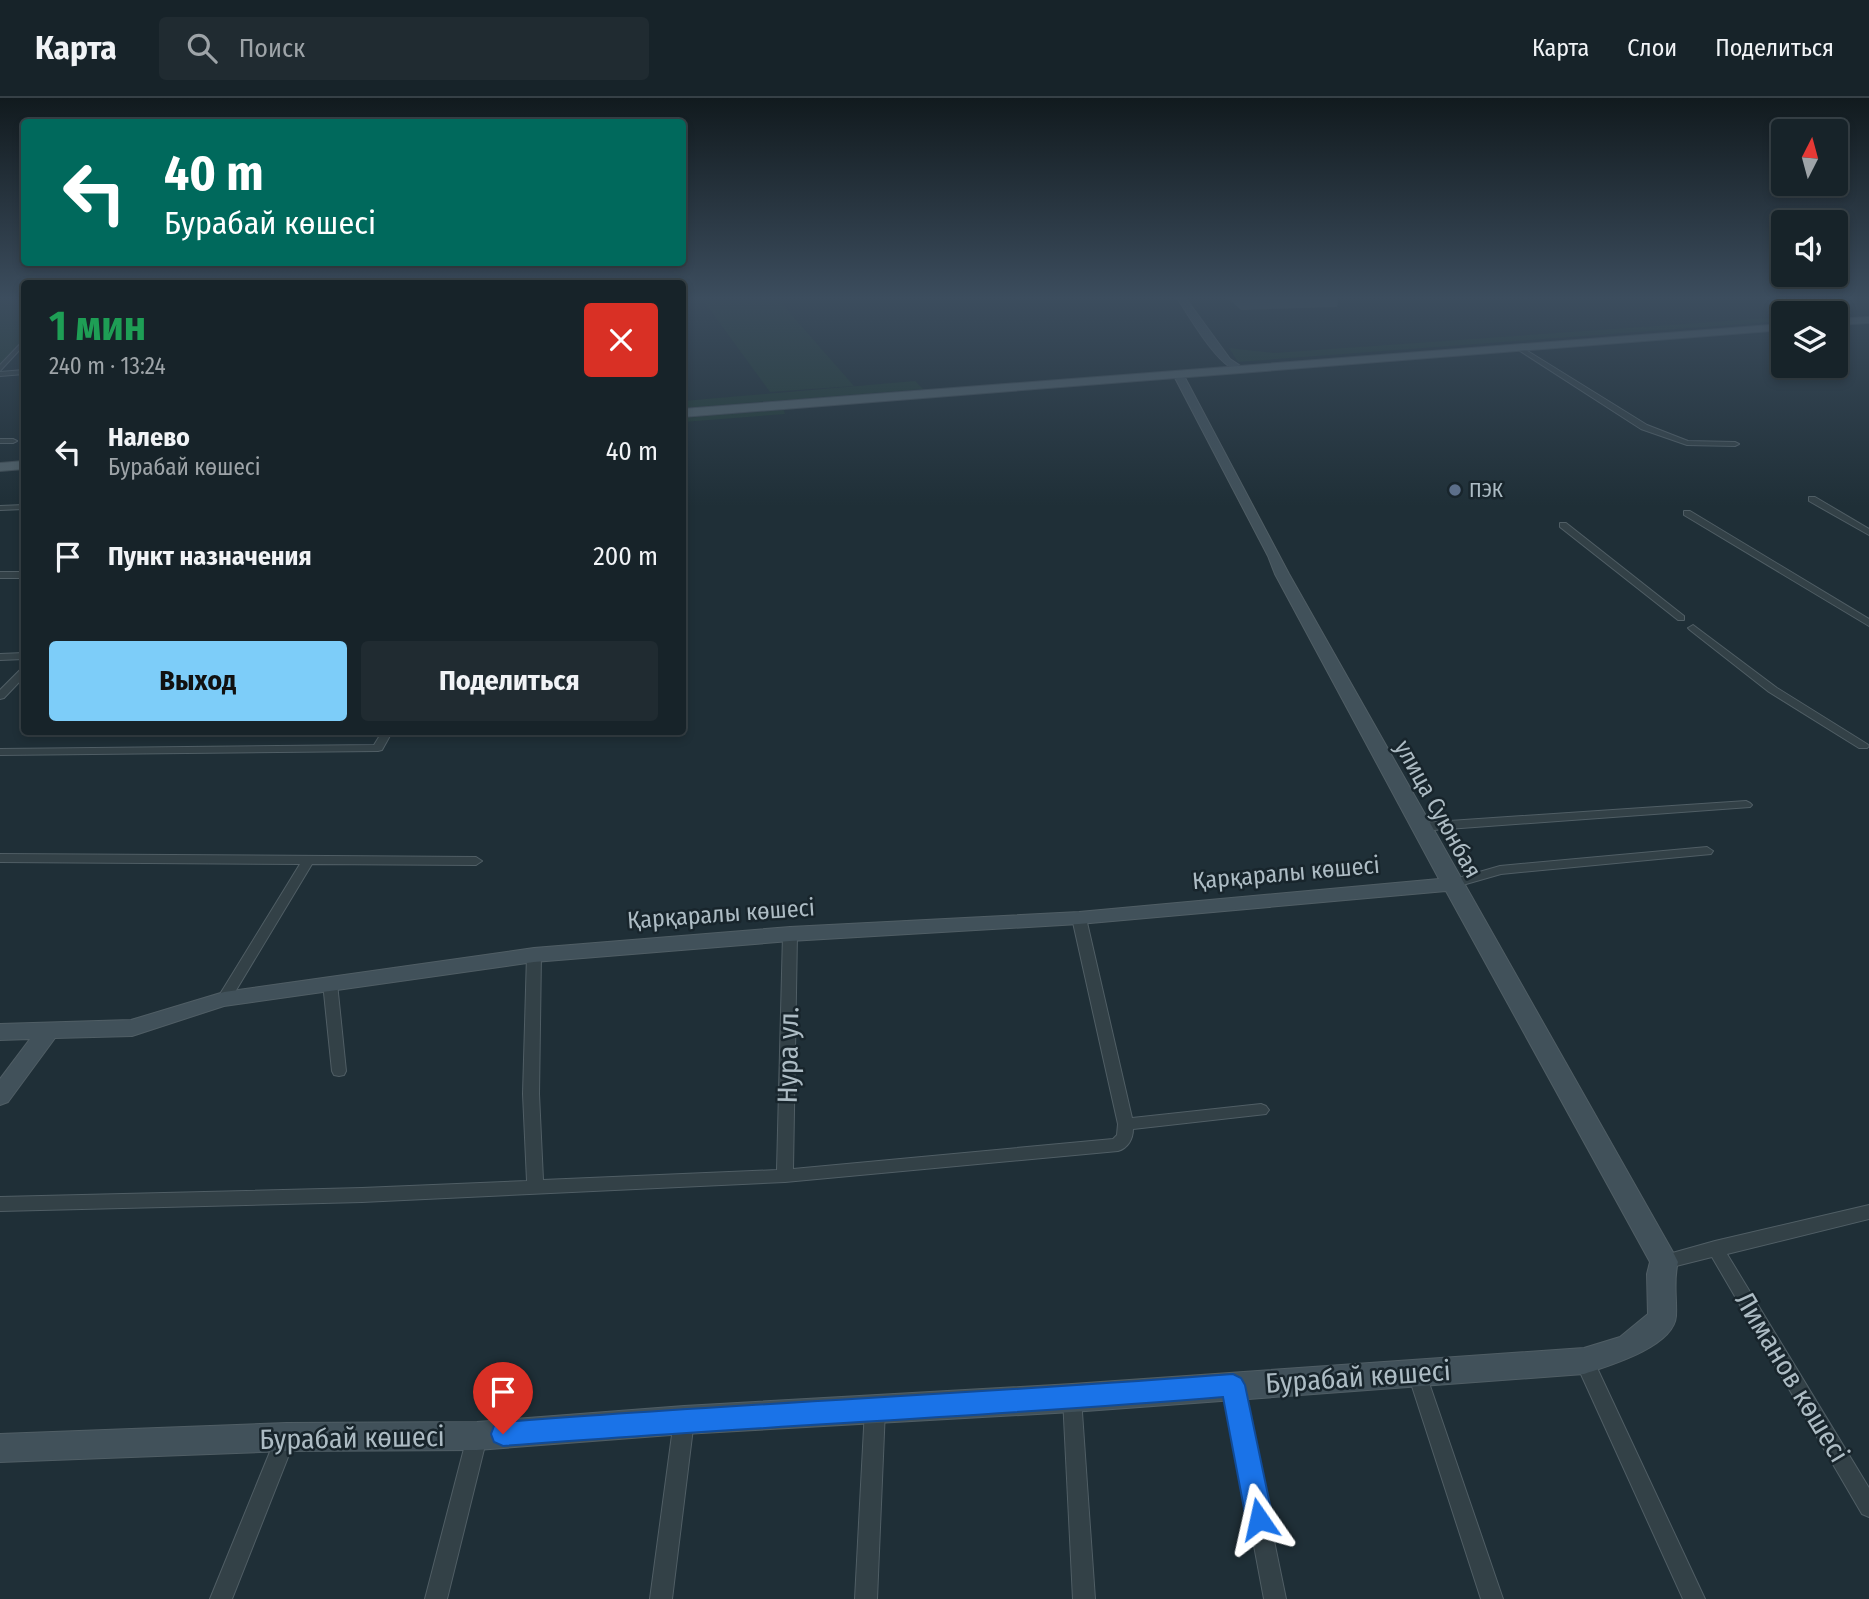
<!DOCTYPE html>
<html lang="ru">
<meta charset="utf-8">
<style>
body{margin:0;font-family:"Fira Sans Condensed",sans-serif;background:#202b31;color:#f1f3f6;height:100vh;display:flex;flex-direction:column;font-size:26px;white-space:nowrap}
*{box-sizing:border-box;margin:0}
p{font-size:23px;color:#9ea4a8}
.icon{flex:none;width:38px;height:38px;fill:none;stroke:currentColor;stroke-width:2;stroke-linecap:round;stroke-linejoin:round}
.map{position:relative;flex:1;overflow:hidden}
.sheet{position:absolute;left:21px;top:182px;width:665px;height:455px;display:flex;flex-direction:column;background:#172329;border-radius:7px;box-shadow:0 4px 10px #0003,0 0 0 2px #364046}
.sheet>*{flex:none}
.hud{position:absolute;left:21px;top:21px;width:665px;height:147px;border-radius:7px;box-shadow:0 4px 10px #0003,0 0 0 2px #364046;background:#00695c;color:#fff;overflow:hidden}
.needle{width:46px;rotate:6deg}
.buttons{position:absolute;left:1771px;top:21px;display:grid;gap:14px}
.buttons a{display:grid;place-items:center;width:77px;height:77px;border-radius:7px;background:#172329;box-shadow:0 4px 10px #0003,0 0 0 2px #364046;font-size:35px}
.pin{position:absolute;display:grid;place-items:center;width:60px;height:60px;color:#fff;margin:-72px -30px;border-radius:50% 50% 50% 0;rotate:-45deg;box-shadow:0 0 7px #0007}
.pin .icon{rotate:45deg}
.me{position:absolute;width:77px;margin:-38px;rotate:349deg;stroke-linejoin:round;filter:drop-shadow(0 0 5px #0008)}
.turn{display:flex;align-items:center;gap:24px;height:147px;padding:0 28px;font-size:32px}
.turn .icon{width:91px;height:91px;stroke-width:2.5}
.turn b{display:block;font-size:49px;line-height:60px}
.round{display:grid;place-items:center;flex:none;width:74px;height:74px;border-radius:7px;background:#202b31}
.overview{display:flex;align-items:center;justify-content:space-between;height:119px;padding:0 28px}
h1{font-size:42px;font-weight:700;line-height:52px;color:#1e9e55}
.primary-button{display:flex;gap:14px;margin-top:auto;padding:14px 28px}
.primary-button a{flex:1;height:80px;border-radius:7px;background:#7dcdf9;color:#111;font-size:28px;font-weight:700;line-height:80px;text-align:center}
.primary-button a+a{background:#202b31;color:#f1f3f6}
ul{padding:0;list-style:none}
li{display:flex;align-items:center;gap:21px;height:105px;padding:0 28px}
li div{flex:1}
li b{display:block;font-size:26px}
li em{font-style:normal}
header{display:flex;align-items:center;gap:42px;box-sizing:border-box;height:98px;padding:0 35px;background:#172329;border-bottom:2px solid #364046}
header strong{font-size:33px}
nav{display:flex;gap:38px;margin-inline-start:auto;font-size:24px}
.search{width:490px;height:63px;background:#202b31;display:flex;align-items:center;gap:18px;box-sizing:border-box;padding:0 24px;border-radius:7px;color:#9ea4a8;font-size:26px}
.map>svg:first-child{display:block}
.green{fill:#223a36}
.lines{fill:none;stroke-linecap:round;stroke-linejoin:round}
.street-casing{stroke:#505e65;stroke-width:2}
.secondary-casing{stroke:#505e65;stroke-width:2}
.primary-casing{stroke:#3f4c54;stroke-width:2}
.street{fill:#334147;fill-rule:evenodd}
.secondary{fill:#41515a;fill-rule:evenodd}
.primary{fill:#506068;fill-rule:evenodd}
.wall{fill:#3d4d55}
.route{fill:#1a73e8;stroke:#114b97;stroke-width:2}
.service-dot{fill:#5c6f8a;stroke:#18252c;stroke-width:2.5}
.labels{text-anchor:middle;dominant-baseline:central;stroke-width:5;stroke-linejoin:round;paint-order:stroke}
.far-poi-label{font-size:21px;fill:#adbcc4;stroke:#18252c;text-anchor:start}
.street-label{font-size:24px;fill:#adbcc4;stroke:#18252c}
.near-street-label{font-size:28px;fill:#adbcc4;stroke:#18252c}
</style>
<header>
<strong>Карта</strong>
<div class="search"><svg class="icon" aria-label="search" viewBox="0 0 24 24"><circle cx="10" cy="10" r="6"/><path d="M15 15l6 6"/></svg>Поиск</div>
<nav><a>Карта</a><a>Слои</a><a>Поделиться</a></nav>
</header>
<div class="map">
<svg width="1869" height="1501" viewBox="0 0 1869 1501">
<rect width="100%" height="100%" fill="#1f2f37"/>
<!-- green -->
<g class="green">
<polygon points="0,198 24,198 24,244 0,271"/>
<polygon points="700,198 775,198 854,288 770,294"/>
<polygon points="1783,219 1783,223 1238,264 1229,250 1274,255"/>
<polygon points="915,283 923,291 683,310 683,303"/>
<polygon points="784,312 785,316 683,324 683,320"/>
</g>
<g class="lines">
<defs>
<g id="street">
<polygon points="24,242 24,247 0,273 0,267"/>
<polygon points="1517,249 1521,249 1647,327 1688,343 1735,344 1739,346 1735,348 1687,347 1641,331 1517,251"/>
<polygon points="24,272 24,276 0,278 0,274"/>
<polygon points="0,341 13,341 17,343 13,345 0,345"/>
<polygon points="1809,399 1815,399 1869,431 1869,437 1809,403"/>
<polygon points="24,407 24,411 0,412 0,408"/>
<polygon points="1684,413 1690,413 1869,521 1869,528 1684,417"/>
<polygon points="1560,425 1566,425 1684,518 1684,522 1678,522 1560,429"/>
<rect x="0" y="474" width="24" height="6"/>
<polygon points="1693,527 1777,590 1867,646 1869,648 1867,650 1859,650 1769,594 1690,532 1688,530"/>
<polygon points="24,555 24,561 0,562 0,556"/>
<polygon points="24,571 24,579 4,600 0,601 0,592 20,572"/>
<polygon points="382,634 392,634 382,652 378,653 0,657 0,651 374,647"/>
<polygon points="1746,703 1750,705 1752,707 1750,709 1420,733 1414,729 1420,725"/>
<polygon points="1707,749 1713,753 1711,756 1501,776 1452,790 1446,786 1448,783 1500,768"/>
<polygon points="0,756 476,759 482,763 476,767 312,766 229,904 219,904 217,901 300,766 0,764"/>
<path d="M1079,816L1086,820L1132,1020L1261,1006L1266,1008L1269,1012L1266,1016L1133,1031C1133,1041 1128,1050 1118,1053L785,1084L362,1104L0,1113V1099L362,1090L527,1083L523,996L527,857L534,853L541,857L539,996L543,1082L777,1072L783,836L790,832L797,836L793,1071L1113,1041L1117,1037L1118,1026L1072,820Z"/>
<polygon points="330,880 335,882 337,885 346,973 344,977 339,978 334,977 332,973 323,885 325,882"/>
<polygon points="1869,1107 1869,1121 1727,1156 1869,1390 1869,1419 1862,1416 1712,1159 1664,1171 1658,1169 1655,1164 1658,1159 1715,1143"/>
<polygon points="1584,1255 1591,1257 1705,1501 1683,1501 1575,1263 1577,1257"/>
<polygon points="1417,1268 1424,1270 1426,1276 1503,1501 1481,1501 1408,1276 1410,1270"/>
<polygon points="1233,1279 1240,1281 1242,1287 1286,1501 1264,1501 1224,1287 1226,1281"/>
<polygon points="1072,1291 1079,1294 1081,1300 1095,1501 1073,1501 1063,1300 1065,1294"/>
<polygon points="875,1302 882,1305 885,1311 877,1501 855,1501 865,1311 868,1305"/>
<polygon points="684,1313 691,1316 694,1322 672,1501 650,1501 674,1322 677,1316"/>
<polygon points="286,1330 293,1333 296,1339 232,1501 210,1501 276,1339 279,1333"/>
<polygon points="477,1330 484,1333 487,1339 447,1501 425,1501 467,1339 470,1333"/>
</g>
<g id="secondary">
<path d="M1176,198H1184L1230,261L1242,269V273C1221,275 1188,216 1176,198Z"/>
<path d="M1178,273L1183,276L1289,476L1674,1156L1678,1164C1673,1182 1677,1200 1676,1218C1674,1249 1608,1268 1584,1276L1072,1314L684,1336L477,1352L286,1353L0,1364V1336L286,1325L477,1324L684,1308L1072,1286L1584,1250L1620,1239L1648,1216L1647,1176L1650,1164L1446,793L1079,826L790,843L534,864L224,908L132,938L55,940L8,1004L0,1007V981L30,941L0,942V926L131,922L224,894L534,850L790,829L1079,814L1439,781L1275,476L1268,458L1173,276Z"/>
</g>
<g id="primary">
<polygon points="1869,219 1869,225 1836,227 1836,221"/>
<polygon points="1783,226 1783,232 682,319 682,311"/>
<polygon points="24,363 24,371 0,373 0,365"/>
</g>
</defs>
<!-- street casing -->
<use href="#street" class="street-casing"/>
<!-- secondary casing -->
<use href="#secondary" class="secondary-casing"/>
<!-- primary casing -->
<use href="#primary" class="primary-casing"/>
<!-- street -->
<use href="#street" class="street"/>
<!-- secondary -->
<use href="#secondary" class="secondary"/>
<!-- primary -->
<use href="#primary" class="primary"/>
</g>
<!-- wall -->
<polygon class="wall" points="1225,198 1339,198 1337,209 1241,212"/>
<!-- sky -->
<linearGradient id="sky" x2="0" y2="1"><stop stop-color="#111a1e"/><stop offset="0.49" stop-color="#3c4d5e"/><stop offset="1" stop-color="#3c4d5e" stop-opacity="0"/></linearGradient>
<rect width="1869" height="408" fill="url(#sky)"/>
<!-- route -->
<path class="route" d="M1233,1276L1241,1280L1245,1287L1273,1421L1269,1430L1259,1434L1250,1430L1246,1421L1223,1299C983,1319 743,1329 503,1348L494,1344L491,1336L494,1328L503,1324C746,1305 990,1295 1233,1276Z"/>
<!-- markers -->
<circle class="service-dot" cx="1455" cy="392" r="7"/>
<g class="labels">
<!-- far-poi labels -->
<g class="far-poi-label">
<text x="1469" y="392">ПЭК</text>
</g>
<!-- street labels -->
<g class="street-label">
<text transform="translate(1438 711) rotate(61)">улица Суюнбая</text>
<text transform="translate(1286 775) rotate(-5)">Қарқаралы көшесі</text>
<text transform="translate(721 816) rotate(-4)">Қарқаралы көшесі</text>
</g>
<!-- near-street labels -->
<g class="near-street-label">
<text transform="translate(788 957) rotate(-89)">Нура ул.</text>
<text transform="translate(1358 1279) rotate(-4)">Бурабай көшесі</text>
<text transform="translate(1792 1279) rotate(59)">Лиманов көшесі</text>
<text transform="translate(352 1340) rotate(-1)">Бурабай көшесі</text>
</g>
</g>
</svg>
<div class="buttons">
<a><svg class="needle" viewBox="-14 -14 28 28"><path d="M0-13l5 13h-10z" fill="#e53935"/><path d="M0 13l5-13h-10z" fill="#9ea4a8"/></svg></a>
<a><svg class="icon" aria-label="sound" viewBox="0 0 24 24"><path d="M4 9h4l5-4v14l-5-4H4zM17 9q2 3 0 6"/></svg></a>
<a><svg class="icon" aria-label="layers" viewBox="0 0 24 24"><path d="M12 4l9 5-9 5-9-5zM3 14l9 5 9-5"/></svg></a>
</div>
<div class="pin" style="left:503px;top:1336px;background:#d93025"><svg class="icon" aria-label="arrive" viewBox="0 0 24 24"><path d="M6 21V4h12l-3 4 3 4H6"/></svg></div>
<svg class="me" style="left:1259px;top:1421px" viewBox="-20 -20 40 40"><path d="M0-17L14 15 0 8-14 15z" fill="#1a73e8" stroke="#fff" stroke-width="4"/></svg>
<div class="hud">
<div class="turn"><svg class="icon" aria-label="left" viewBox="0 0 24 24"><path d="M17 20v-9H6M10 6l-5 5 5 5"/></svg><div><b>40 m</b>Бурабай көшесі</div></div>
</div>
<section class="sheet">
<div class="overview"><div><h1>1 мин</h1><p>240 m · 13:24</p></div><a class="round" style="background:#d93025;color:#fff"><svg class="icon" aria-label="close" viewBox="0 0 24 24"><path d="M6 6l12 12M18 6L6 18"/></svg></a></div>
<ul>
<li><svg class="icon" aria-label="left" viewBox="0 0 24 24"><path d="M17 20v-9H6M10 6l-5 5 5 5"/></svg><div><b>Налево</b><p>Бурабай көшесі</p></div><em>40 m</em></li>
<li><svg class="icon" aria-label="arrive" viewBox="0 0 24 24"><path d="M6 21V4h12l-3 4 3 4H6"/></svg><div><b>Пункт назначения</b></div><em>200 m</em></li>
</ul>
<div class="primary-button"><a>Выход</a><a>Поделиться</a></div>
</section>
</div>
